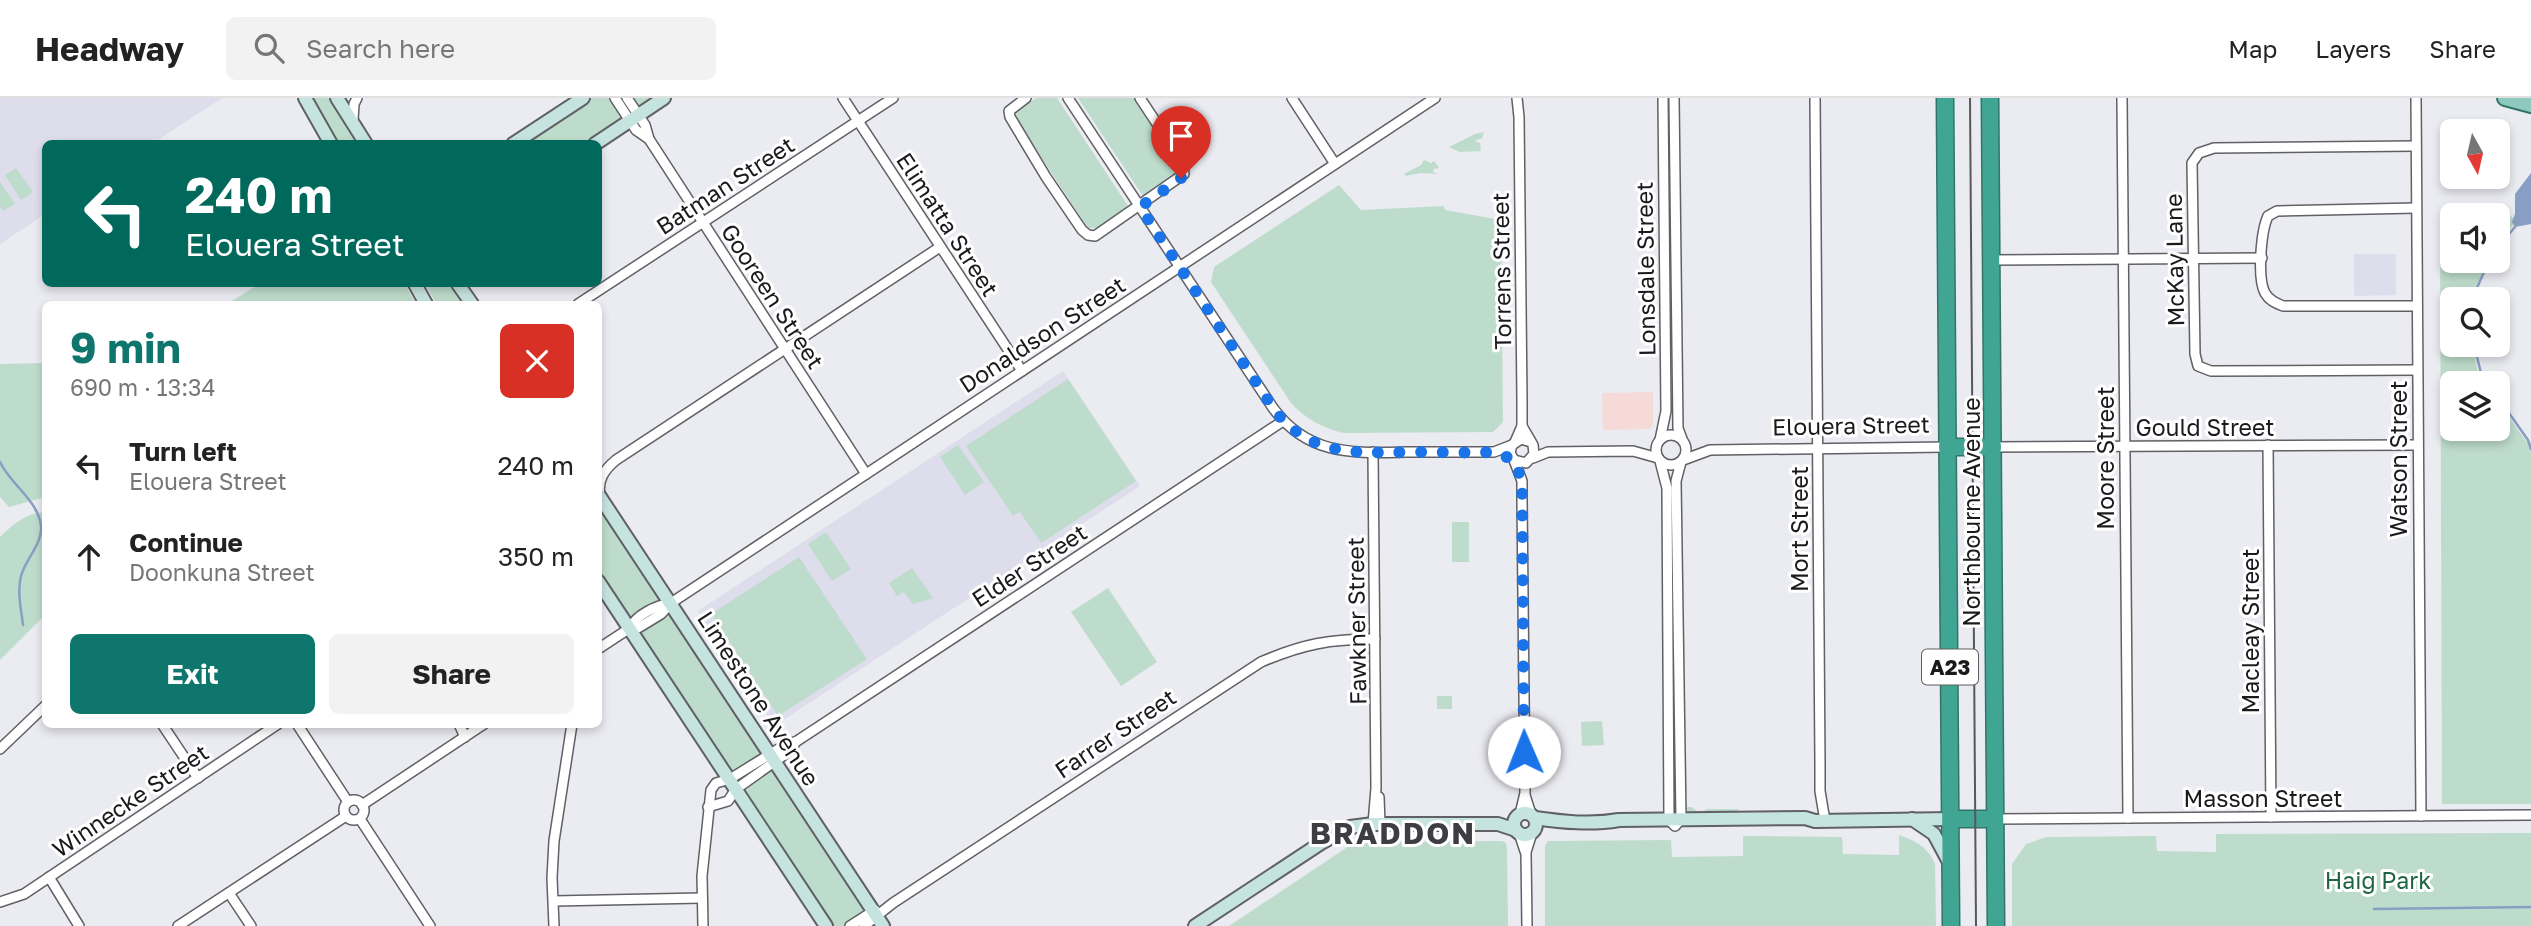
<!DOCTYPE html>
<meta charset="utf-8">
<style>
body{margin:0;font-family:"Golos Text",sans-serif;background:#f2f2f2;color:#222;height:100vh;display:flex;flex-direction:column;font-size:26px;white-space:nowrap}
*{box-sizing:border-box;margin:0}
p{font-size:23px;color:#767676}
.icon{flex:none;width:38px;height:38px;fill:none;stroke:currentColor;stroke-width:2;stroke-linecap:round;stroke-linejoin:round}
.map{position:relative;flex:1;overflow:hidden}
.drawer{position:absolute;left:42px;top:203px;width:560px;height:427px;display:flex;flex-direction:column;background:#fff;border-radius:10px;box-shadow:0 4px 10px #0003}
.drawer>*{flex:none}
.top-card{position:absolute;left:42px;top:42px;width:560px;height:147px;border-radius:10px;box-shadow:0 4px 10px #0003;background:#00695c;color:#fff;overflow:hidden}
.needle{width:46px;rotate:172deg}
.buttons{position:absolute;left:2440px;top:21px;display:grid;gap:14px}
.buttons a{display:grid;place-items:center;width:70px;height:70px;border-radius:10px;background:#fff;box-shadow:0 4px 10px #0003;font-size:35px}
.pin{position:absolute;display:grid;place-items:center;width:60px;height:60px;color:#fff;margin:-72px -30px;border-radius:50% 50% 50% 0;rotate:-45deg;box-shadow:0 0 7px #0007}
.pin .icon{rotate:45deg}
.me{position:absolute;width:77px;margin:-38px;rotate:359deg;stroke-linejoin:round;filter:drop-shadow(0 0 5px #0008)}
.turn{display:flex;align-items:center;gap:24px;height:147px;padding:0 28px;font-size:32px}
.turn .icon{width:91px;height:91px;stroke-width:2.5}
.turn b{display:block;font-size:49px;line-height:60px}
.round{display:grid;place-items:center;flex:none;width:74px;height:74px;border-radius:10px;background:#f2f2f2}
.headline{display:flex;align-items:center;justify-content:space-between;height:119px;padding:0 28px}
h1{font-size:42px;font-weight:700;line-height:52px;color:#0f766e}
.primary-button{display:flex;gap:14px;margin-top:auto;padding:14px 28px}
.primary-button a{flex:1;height:80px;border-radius:10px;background:#0f766e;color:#fff;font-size:28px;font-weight:700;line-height:80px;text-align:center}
.primary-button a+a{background:#f2f2f2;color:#222}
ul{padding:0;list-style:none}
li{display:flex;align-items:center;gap:21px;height:91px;padding:0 28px}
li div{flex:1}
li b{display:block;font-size:26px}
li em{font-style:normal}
header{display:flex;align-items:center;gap:42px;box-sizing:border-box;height:98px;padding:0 35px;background:#fff;border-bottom:2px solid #e0e0e0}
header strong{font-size:33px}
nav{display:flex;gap:38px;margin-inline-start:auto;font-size:24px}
.search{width:490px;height:63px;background:#f2f2f2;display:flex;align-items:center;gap:18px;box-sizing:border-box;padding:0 24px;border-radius:10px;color:#767676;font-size:26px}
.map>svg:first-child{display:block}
.commercial{fill:#f5dad8}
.built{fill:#deddeb}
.green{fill:#bedccb}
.water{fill:#889fc3}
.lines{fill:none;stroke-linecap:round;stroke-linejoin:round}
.stream{stroke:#889fc3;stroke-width:2.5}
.street-casing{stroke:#606066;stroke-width:12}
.secondary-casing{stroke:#606066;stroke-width:16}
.primary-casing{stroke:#33746a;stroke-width:18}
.highway-casing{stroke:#33746a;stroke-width:19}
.street{stroke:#fff;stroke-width:9}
.secondary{stroke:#c6e4df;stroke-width:12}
.primary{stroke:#8dc9bf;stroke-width:14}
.highway{stroke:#41a594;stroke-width:16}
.tram{stroke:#58585c;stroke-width:2}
.route{stroke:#1a73e8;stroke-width:12;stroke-dasharray:0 21.6}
.labels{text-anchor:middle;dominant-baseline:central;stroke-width:6;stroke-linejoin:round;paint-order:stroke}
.shield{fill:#fff;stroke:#5f5f60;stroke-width:2}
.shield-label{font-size:21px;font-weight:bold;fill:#1a1a1c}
.street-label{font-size:23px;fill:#1a1a1c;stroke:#fff}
.park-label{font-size:23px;fill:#1d6545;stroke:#fff}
.district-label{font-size:30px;font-weight:bold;letter-spacing:2px;fill:#3d3d42;stroke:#fff}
</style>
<header>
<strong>Headway</strong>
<div class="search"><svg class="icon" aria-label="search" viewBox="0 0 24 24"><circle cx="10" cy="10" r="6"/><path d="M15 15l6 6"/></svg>Search here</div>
<nav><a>Map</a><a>Layers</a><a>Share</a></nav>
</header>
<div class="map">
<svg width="2531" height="828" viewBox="0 0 2531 828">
<rect width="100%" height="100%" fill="#ebebf2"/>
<!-- commercial -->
<polygon class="commercial" points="1653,294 1653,326 1650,331 1603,332 1602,295"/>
<!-- built -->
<g class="built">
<polygon points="0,0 222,0 153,45 46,46 45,116 0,146"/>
<polygon points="2354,156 2396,156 2396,197 2354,198"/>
<polygon points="1063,273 1140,388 774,628 698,513"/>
</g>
<!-- green -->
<g class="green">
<polygon points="304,0 331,0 361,45 333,45"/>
<polygon points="584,0 655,0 586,45 515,46"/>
<polygon points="1036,0 1057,0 1128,108 1098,130 1088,130 1015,20 1017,12"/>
<polygon points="1078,0 1136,0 1180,66 1179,73 1143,98"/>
<polygon points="1484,34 1482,40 1475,43 1480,45 1481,53 1460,54 1449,49 1475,36"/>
<polygon points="1424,62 1431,65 1434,63 1439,70 1434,71 1433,74 1438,76 1420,75 1406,78 1404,76 1421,67"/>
<polygon points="16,70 33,94 21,102 5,77"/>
<polygon points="0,84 15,106 3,113 0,108"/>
<path d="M1339,87L1361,112L1444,108L1445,112L1501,122L1503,324L1493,334L1344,335C1322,330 1306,321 1291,305L1211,184L1214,169Z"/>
<polygon points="2504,112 2516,123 2497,147 2497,121"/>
<polygon points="2440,125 2452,132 2452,163 2488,163 2475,191 2474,201 2452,201 2452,247 2472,247 2479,280 2484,285 2452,285 2452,331 2497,331 2497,303 2527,344 2531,345 2531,706 2442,706"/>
<polygon points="259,186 405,186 416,206 227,206"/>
<polygon points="426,186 454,186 467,206 436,206"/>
<polygon points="45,265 45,399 9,409 0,399 0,266"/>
<polygon points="1068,281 1136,383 1041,445 1020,414 1013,418 966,348"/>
<polygon points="958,347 984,384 965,397 940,359"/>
<polygon points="598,406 876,828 831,828 599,475"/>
<path d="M45,414V517L0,562V439C13,426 26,415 45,414Z"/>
<rect x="1452" y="424" width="17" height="40"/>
<polygon points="826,434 851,471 832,483 808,446"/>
<polygon points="799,459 867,561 778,618 711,516"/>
<polygon points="912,470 933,500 913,506 904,494 897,498 889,485"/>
<polygon points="1108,490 1157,564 1121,588 1071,514"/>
<rect x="1437" y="598" width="15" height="13"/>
<polygon points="1602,623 1604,647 1582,648 1581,624"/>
<polygon points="1688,709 1692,709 1699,715 1707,711 1738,711 1738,718 1691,716 1685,711"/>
<polygon points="2531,735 2531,828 2012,828 2012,766 2026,746 2046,739 2156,738 2157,753 2216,754 2216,736"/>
<path d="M1899,737C1916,743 1928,749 1935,766L1936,828H1545V748L1548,743L1671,742L1672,759L1743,758V738L1842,739L1843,756L1899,757Z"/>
<polygon points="1502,743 1506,745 1507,750 1508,828 1229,828 1355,744"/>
</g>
<!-- water -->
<polygon class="water" points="2531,75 2531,126 2515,129 2512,124 2515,116 2515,96"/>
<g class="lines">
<!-- stream -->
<g class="stream">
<polyline points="2497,150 2515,129"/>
<polyline points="2475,201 2476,192 2489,163"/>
<polyline points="2474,247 2482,279 2487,285"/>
<polyline points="2497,298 2528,342 2531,351"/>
<path d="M0,364C10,386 38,402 41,428C43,445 25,462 21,478C17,495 21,510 23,527"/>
<polyline points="2374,811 2531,809"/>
</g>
<defs>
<g id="street">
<polyline points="615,0 636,32 649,41"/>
<polyline points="627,0 645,27 649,41 866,376"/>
<polyline points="843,0 1022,273"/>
<polyline points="1026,0 1009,13 1010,19 1046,79 1082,132 1088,137 1095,138 1184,76 1183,65 1140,0"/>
<path d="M1068,0L1273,310C1308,358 1353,355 1406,354C1436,354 1465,354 1494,354L1512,347"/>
<polyline points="1292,0 1335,66"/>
<polyline points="1674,0 1678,330 1682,341"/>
<polyline points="1815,0 1820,666 1820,693 1825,723"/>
<polyline points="2122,0 2128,720"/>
<polyline points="2416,0 2421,718"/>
<polyline points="353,22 354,6 357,0"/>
<polyline points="2416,48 2214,50 2199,55 2192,65 2195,256 2198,268 2211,273 2417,272"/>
<path d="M2416,110L2277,113L2268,118C2261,133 2257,180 2265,195C2269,202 2275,205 2283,208H2416"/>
<polyline points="1991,162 2262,160"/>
<polyline points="578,206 893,0"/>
<polyline points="1522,328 1533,347 1534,356 1526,365 1514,362 1510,355 1512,347 1521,341 1531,344"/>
<circle cx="1671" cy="352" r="15"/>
<polyline points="1660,342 1666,313 1663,0"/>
<polyline points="1515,344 1522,328 1522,302 1519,19 1517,0"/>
<polyline points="2268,347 2271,719"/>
<polyline points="1993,349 2417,347"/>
<polyline points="1373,354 1376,690 1373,726"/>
<polyline points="1533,360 1548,354 1633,353 1658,360"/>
<polyline points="1514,362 1522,383 1522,401 1525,695 1520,716"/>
<polyline points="1683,362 1710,352 1947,349"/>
<polyline points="1660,363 1667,390 1669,722 1675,728 1681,721 1676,383 1681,364"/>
<path d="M600,398C597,382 604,372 616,362L940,149"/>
<path d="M630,530C637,516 656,508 671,505"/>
<polyline points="598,551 630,530 638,530 661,516 671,505 1435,0"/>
<polyline points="162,626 198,680"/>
<polyline points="297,626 348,704"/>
<polyline points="459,626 465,639"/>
<polyline points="0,651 46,607"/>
<polyline points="1525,697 1531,716"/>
<polyline points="1379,699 1380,726"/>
<circle cx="354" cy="712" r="10"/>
<polyline points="362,707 484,626"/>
<polyline points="708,709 728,703 736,691 784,657 794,647"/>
<polyline points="360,721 430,828"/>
<polyline points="1995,721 2531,717"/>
<polyline points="1519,735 1526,756 1527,828"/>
<polyline points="1526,754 1532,735"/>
<polyline points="49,779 79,828"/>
<polyline points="229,795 251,828"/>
<polyline points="554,803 702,800"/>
<polyline points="0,804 24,796 278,626"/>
<polyline points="178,828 346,718"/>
<polyline points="554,828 552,780 554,743 572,626"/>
<polyline points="703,828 702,778 711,692 716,685 730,681 780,650 797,643 1283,323"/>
<polyline points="850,828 875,812"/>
<path d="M864,828L893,805L1261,564C1303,546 1330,541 1375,541"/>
</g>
<g id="secondary">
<polyline points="305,0 331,46"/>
<polyline points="337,0 366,46"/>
<polyline points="513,46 583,0"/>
<polyline points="595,46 664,0"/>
<polyline points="415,186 426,206"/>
<polyline points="458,186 472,206"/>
<polyline points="598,396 883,828"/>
<polyline points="598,483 826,828"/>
<circle cx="1525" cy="726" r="11"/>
<path d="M1535,720C1563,724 1591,727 1619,722L1805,720L1815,723L1951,721"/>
<polyline points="1912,721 1934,736 1949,764"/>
<polyline points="1195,828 1321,745 1350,729 1373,726 1498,726 1516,732"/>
</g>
<polyline id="primary" points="2505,0 2531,7"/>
<g id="highway">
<polyline points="1945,0 1951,828"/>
<polyline points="1990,0 1996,828"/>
<polyline points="1947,349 1993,349"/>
<polyline points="1951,721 1995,721"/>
</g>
</defs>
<!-- street casing -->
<use href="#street" class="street-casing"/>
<!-- secondary casing -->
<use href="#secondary" class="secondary-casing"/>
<!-- primary casing -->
<use href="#primary" class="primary-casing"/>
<!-- highway casing -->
<use href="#highway" class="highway-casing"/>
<!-- street -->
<use href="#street" class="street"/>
<!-- secondary -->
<use href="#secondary" class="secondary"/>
<!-- primary -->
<use href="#primary" class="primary"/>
<!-- highway -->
<use href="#highway" class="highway"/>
<!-- tram -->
<polyline class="tram" points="1970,0 1976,828"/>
</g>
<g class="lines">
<!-- route -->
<path class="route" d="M1181,80L1140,109L1273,310C1309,359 1357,355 1412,354C1439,354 1467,355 1494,354L1514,362L1522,383L1524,654"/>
</g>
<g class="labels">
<!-- shield labels -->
<rect class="shield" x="1922" y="551.5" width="56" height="35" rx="5"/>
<g class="shield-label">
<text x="1950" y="569">A23</text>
</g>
<!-- street labels -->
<g class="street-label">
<text transform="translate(725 87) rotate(-33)">Batman Street</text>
<text transform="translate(948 126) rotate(57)">Elimatta Street</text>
<text transform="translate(2174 162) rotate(-91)">McKay Lane</text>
<text transform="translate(1645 171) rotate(-91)">Lonsdale Street</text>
<text transform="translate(1501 173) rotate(-91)">Torrens Street</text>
<text transform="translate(773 198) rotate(57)">Gooreen Street</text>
<text transform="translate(1042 236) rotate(-33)">Donaldson Street</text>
<text transform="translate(1851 327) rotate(-1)">Elouera Street</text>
<text x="2205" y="329">Gould Street</text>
<text transform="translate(2105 360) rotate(-90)">Moore Street</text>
<text transform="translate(2398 361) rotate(-90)">Watson Street</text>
<text transform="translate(1971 414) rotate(-90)">Northbourne Avenue</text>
<text transform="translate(1799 431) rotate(-90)">Mort Street</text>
<text transform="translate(1029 467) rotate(-33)">Elder Street</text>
<text transform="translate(1356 523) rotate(-91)">Fawkner Street</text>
<text transform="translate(2250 533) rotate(-90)">Macleay Street</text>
<text transform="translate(759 600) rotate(57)">Limestone Avenue</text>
<text transform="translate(1115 635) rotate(-34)">Farrer Street</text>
<text x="2263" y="700">Masson Street</text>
<text transform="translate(130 702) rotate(-34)">Winnecke Street</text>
</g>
<!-- park labels -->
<g class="park-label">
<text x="2378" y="782">Haig Park</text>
</g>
<!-- district labels -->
<g class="district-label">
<text x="1393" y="735">BRADDON</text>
</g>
</g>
</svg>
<div class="buttons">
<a><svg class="needle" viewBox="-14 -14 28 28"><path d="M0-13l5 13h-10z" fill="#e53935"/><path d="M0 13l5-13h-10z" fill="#767676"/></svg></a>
<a><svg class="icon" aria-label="sound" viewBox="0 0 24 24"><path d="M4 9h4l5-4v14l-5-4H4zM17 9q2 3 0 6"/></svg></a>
<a><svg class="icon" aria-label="search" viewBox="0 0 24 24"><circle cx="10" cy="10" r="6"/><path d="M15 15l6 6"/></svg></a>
<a><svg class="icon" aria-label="layers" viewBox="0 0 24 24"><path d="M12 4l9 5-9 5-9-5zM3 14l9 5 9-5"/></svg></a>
</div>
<div class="pin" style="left:1181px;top:80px;background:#d93025"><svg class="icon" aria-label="arrive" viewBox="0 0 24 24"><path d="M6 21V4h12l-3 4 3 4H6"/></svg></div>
<svg class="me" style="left:1524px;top:654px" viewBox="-20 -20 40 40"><circle r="19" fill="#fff"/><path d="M0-13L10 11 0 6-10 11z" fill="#1a73e8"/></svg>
<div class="top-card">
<div class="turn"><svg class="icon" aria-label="left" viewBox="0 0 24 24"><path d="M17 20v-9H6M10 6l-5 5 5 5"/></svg><div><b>240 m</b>Elouera Street</div></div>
</div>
<section class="drawer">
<div class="headline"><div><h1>9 min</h1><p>690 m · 13:34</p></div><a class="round" style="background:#d93025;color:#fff"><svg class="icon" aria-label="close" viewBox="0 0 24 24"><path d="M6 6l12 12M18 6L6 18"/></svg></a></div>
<ul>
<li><svg class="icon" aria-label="left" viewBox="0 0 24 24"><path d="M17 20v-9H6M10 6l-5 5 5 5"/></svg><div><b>Turn left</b><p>Elouera Street</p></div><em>240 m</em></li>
<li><svg class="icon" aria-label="ahead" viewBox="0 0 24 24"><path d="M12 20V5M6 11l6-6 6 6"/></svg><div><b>Continue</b><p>Doonkuna Street</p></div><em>350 m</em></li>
</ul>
<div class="primary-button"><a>Exit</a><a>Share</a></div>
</section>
</div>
